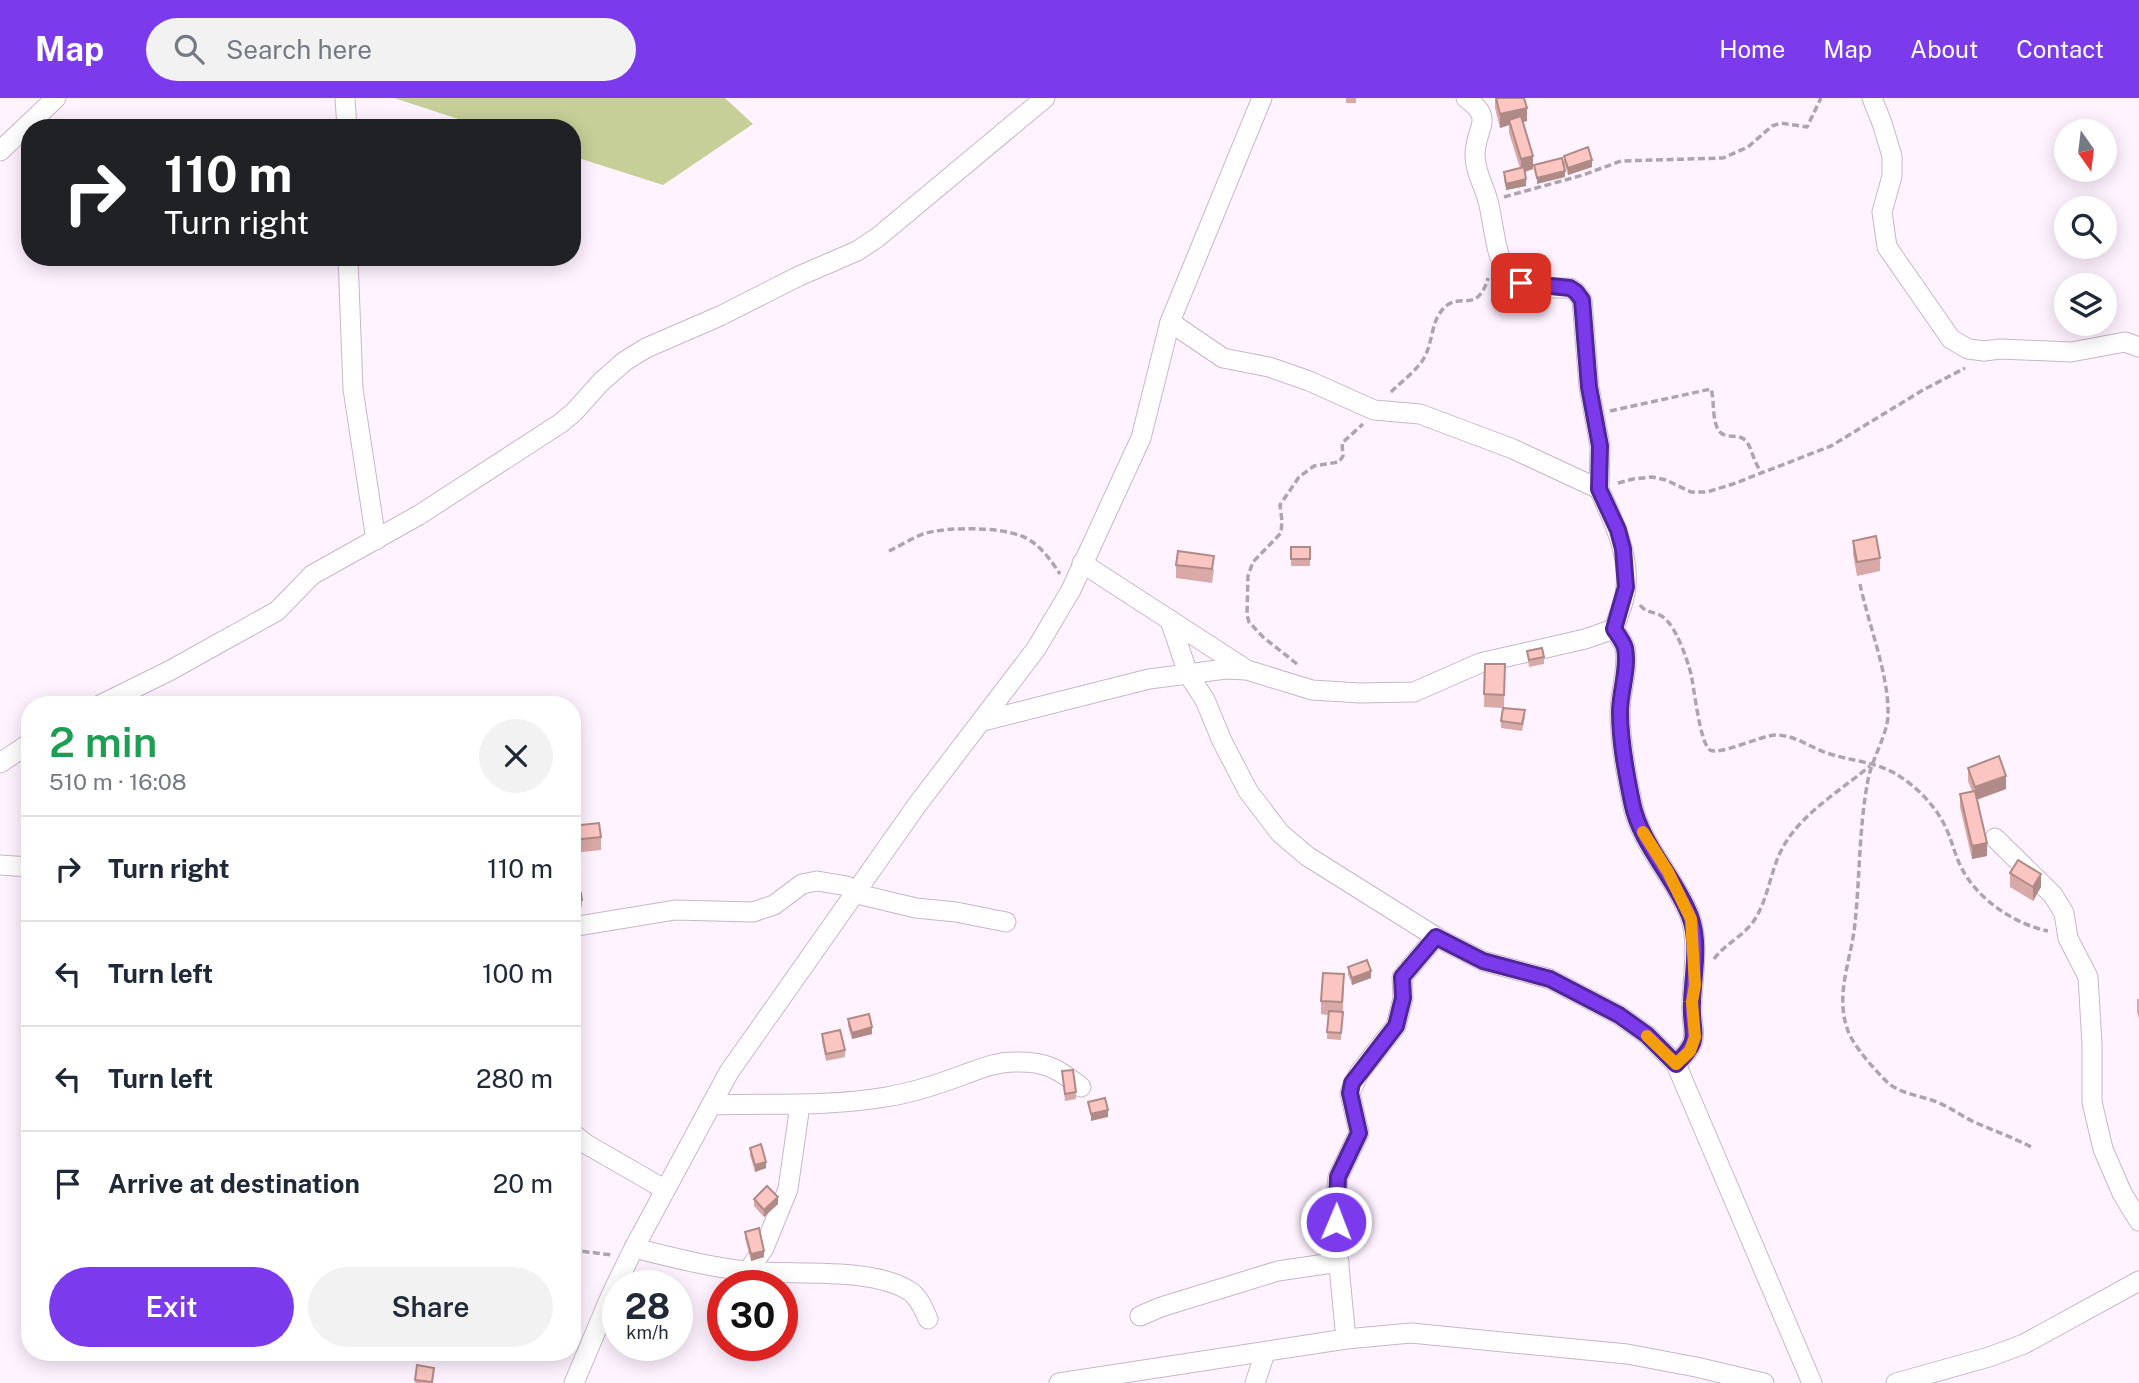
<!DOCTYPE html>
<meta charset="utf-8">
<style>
body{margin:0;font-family:"Public Sans",sans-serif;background:#f2f2f3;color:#1f2937;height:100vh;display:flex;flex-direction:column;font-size:26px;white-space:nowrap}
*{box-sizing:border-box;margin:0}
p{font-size:23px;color:#747a83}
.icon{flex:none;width:38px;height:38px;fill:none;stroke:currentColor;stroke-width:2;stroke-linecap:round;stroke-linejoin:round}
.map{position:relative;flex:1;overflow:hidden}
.drawer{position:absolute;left:21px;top:598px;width:560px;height:665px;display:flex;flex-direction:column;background:#fff;border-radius:28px;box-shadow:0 4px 18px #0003}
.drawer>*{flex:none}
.top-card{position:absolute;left:21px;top:21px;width:560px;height:147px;border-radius:28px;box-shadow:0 4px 18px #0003;background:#202124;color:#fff;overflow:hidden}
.needle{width:46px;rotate:166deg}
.controls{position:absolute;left:2054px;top:21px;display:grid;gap:14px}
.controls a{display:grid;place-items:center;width:63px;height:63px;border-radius:50%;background:#fff;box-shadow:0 4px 18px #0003;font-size:35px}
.speed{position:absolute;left:602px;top:1172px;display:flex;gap:14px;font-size:35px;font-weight:700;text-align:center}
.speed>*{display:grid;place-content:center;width:91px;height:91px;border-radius:50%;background:#fff;box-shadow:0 4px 18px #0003;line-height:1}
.speed small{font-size:18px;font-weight:400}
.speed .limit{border:10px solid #d22;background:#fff;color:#111}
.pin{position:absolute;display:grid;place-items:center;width:60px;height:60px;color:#fff;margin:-30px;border-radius:14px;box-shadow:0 4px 10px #0006}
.me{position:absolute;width:77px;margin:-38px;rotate:1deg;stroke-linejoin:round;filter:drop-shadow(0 0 5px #0008)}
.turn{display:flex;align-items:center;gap:24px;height:147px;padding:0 28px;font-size:32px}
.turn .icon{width:91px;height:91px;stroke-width:2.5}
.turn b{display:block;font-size:49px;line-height:60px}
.round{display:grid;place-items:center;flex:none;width:74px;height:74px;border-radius:37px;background:#f2f2f3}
.head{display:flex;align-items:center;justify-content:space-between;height:119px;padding:0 28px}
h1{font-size:42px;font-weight:600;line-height:52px;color:#1e9e55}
.primary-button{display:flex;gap:14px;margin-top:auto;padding:14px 28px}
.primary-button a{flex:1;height:80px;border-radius:42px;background:#7c3aed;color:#fff;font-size:28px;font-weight:600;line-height:80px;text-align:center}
.primary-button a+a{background:#f2f2f3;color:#1f2937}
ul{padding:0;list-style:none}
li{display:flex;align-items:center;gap:21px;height:105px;padding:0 28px;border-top:2px solid #e0e1e3}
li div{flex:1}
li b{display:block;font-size:26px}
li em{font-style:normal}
header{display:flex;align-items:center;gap:42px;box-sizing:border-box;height:98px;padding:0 35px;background:#7c3aed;color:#fff}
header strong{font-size:33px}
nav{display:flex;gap:38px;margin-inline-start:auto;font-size:24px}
.search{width:490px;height:63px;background:#f2f2f3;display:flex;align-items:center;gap:18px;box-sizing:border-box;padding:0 24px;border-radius:38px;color:#747a83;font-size:26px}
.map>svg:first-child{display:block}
.green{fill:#c6cf97}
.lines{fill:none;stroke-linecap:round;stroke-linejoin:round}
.minor-casing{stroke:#c9b6c9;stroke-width:21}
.path{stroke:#aea4ae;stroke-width:3.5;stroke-dasharray:7 3.5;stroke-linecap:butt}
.minor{stroke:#fff;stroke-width:19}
.wall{fill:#d8a9a6}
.shaded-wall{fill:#b08a87}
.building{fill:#fbc5c1;stroke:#b08a87;stroke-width:2}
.route-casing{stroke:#51269a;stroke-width:18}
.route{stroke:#7c3aed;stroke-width:12}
.slow{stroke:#f59e0b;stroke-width:12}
</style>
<header>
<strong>Map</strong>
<div class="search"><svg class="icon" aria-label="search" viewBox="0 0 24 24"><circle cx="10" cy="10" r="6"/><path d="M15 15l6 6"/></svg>Search here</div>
<nav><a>Home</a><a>Map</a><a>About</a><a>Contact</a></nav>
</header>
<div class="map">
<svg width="2139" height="1285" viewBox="0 0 2139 1285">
<rect width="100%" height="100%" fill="#fff3ff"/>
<!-- green -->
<polygon class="green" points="394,0 725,0 753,26 663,87 572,58 572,30 486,30"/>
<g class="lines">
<defs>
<g id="minor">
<polyline points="345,0 347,30"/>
<path d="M1466,0C1496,22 1475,29 1475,57C1475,73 1484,88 1488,103C1494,124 1495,166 1512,180C1525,192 1553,190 1570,190L1576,194L1582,202L1589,289L1600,348L1599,391"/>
<polyline points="1872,0 1882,25 1892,58 1892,78 1882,114 1887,149 1951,241 1968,251 1984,253 2000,251 2071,254 2125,244 2139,249"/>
<polyline points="0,53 56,0"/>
<polyline points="348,159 353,291 376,442"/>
<path d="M1170,224L1223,260L1269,269L1309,283L1374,312L1420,316L1513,351L1599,391C1613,422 1629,454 1626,489C1625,503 1618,518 1614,531C1618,537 1623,544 1625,550C1629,570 1620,593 1620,614C1620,644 1626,675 1632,704C1640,747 1675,779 1690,818C1699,843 1693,878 1692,904C1690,937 1704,939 1676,966"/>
<polyline points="1082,465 1247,572 1312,592 1360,595 1414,594 1480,565 1585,541 1614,531"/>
<polyline points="1170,522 1188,576 1205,602 1222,643 1248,693 1280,735 1307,758 1436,839 1483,863 1550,881 1619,917 1647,937 1676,966 1812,1285"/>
<polyline points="100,607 169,573 277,513 312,477 419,417 561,325 575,313 601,284 625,263 646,250 720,218 799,178 857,153 878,139 1045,0"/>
<polyline points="983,623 1149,581 1226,571 1246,572"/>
<polyline points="0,665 30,645"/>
<polyline points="1995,740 2053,797 2064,815 2068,840 2088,879 2092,946 2092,1004 2103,1051 2122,1095 2139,1123"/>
<polyline points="0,767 30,769"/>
<polyline points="853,795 916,810 956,814 1006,824"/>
<polyline points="572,829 675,812 753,814 774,807 802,786 817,783 847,788 855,794"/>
<path d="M711,1007C769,1005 828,1009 886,999C911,995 939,986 963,977C980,971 995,964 1014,964C1045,963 1057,970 1081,989"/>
<polyline points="572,1035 586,1046 664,1091"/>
<path d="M634,1150C671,1159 708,1169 746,1173C790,1178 874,1168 911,1194C920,1201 924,1212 928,1221"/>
<polyline points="750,1170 764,1150 788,1091 800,1007"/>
<polyline points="1140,1218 1161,1209 1278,1173 1339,1164"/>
<polyline points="1346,1241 1337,1148 1336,1100 1338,1079 1359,1035 1350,995 1359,975 1396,928 1403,900 1402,879 1436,839"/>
<polyline points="574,1285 612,1195 634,1150 729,974 917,707 1036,551 1071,492 1141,340 1170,224 1262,0"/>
<polyline points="1059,1285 1346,1241 1411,1235 1627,1256 1696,1269 1764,1285"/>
<polyline points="1255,1285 1265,1255"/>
<polyline points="1896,1285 1989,1259 2024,1246 2139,1183"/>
</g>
</defs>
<!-- minor casing -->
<use href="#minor" class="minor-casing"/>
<!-- path -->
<g class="path">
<polyline points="1504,99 1583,77 1621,63 1723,60 1748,49 1772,28 1781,25 1807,29 1821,0"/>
<path d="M1391,294C1402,283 1419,271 1425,258C1433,243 1431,224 1443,211C1460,192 1477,218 1488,180"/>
<path d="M1610,313L1711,291C1715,303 1711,326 1721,335C1729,341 1740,335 1747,344C1753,354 1754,365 1762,375"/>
<polyline points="1618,385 1633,381 1652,379 1666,382 1691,394 1707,394 1733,386 1831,348 1923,292 1965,270"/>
<path d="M889,453C900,448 912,440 923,436C947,428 1011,428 1031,443C1043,451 1052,464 1060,476"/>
<path d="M1860,486C1868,525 1889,577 1888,616C1888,636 1872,660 1868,682C1859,728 1860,778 1855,825C1852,859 1835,895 1847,930C1852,947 1875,972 1888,985C1901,996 1922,998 1937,1004C1949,1009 1959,1016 1970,1022C1991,1032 2013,1039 2033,1050"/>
<path d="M1640,507C1647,516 1655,513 1663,519C1676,528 1687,561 1691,576C1694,589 1700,646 1710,652C1720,658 1761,637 1776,637C1796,637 1812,651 1830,656C1852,663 1876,664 1896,676C1916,688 1936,708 1946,730C1952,743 1955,757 1961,769C1977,801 2014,826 2048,833"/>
<polyline points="1297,566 1263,539 1249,524 1247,517 1248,478 1253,464 1281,435 1282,423 1280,407 1299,379 1314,368 1339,364 1343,358 1342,345 1363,326"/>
<path d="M1714,861C1725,846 1742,839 1753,824C1769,801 1770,772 1783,749C1801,716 1841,692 1870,668"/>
<polyline points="572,1152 612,1157"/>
</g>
<!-- minor -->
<use href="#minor" class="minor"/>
</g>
<!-- wall -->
<g class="wall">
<rect x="1346" y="0" width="10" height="5"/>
<polygon points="1495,0 1524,0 1527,23 1523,24 1533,71 1525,74 1526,88 1506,92 1504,80 1504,74 1520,70 1509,35 1509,27 1500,30 1495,10"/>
<polygon points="1564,58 1592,69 1568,77 1564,65"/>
<polygon points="1853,443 1880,460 1880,473 1857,478 1853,456"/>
<rect x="1291" y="449" width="19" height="19"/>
<polygon points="1176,467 1214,471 1212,485 1176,480"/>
<polygon points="1527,553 1544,559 1544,566 1529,569"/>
<polygon points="1485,566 1505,566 1504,610 1484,609"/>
<polygon points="1525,619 1522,633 1501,630 1501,623"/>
<polygon points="1968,670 2006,691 1977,702 1987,758 1972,761 1960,709 1960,696 1972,693 1968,683"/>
<polygon points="572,728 601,739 601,752 572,755"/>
<polygon points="2010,775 2041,789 2033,803 2010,789"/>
<polygon points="572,782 575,796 582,802 582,809 575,810 575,811 572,811"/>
<polygon points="1348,869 1371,880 1352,887 1348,876"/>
<polygon points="1344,890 1341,942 1327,941 1328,917 1321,916 1321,903"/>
<polygon points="2137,901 2139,901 2139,921 2137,914"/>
<polygon points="848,921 872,936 852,941 848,928"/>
<polygon points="822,936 845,952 845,959 826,963 822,943"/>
<polygon points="1062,973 1076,994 1076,1001 1065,1003"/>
<polygon points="750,1050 766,1070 755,1074 750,1057"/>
<polygon points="754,1101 778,1106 764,1119 754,1108"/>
<polygon points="745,1134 764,1159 751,1163 745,1140"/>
<polygon points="434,1276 432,1285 415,1285 415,1282"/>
</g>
<!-- shaded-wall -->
<g class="shaded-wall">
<polygon points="1527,10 1527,23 1511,27 1509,22 1509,27 1500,30 1500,16"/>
<polygon points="1533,58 1533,71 1521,75 1521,61"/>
<polygon points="1592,62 1592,69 1568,77 1568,70"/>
<polygon points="1565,73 1565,79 1537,86 1537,80"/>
<polygon points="1526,81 1526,88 1506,92 1506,86"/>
<polygon points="2006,678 2006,691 1975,702 1975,689"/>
<polygon points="1987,745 1987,758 1972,761 1972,748"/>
<polygon points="2041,776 2041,789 2033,803 2033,789"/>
<polygon points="1371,873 1371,880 1352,887 1352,880"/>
<polygon points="872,929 872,936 852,941 852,935"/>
<polygon points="1108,1012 1108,1019 1091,1023 1091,1016"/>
<polygon points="766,1064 766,1070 755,1074 755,1067"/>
<polygon points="778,1099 778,1106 764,1119 764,1112"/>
<polygon points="764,1153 764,1159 751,1163 751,1156"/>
</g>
<!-- building -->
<g class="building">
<polygon points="1496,0 1524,0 1527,10 1500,16"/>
<polygon points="1521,18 1533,58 1521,61 1509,22"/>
<polygon points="1588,49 1592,62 1568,70 1564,58"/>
<polygon points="1562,60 1565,73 1537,80 1534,67"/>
<polygon points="1524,69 1526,81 1506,86 1504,74"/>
<polygon points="1876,438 1880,460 1857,464 1853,443"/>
<rect x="1291" y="449" width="19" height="12"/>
<polygon points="1178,453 1214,458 1212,471 1176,467"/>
<polygon points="1542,550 1544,559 1529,562 1527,553"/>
<polygon points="1485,566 1505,566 1504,597 1484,596"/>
<polygon points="1503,610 1525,612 1522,626 1501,623"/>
<polygon points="1999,658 2006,678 1975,689 1968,670"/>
<polygon points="1975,693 1987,745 1972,748 1960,696"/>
<polygon points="599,725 601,739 572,742 572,728"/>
<polygon points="2018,762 2041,776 2033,789 2010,775"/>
<polygon points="572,782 575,798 572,798"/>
<polygon points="581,795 582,802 575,803 575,796"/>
<polygon points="1367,862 1371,873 1352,880 1348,869"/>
<polygon points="1323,875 1344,876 1342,904 1321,903"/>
<polygon points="1329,913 1343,914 1341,935 1327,934"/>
<polygon points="869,916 872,929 852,935 848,921"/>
<polygon points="840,932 845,952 826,956 822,936"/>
<polygon points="1073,972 1076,994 1065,996 1062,973"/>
<polygon points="1105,1000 1108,1012 1091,1016 1088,1004"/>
<polygon points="761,1046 766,1064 755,1067 750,1050"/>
<polygon points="767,1088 778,1099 764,1112 754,1101"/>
<polygon points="759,1130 764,1153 751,1156 745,1134"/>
<polygon points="417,1267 434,1270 432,1284 415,1282"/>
</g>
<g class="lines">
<defs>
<path id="route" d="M1336,1124L1338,1079L1359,1035L1350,995L1352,985L1396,928L1403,900L1402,879L1436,839L1483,863L1550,881L1619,917L1647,937L1676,966C1704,939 1690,937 1692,904C1693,877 1700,844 1690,818C1675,779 1640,746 1632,704C1626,675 1620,644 1620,614C1620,593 1629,571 1625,550C1623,543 1618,537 1614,531L1626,489L1623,451L1618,432L1599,391L1600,348L1589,289L1582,202L1576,194L1570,190L1521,185"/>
</defs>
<!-- route casing -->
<use href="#route" class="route-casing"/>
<!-- route -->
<use href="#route" class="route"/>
<!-- slow -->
<polyline class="slow" points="1643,734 1668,774 1691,821 1695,887 1692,904 1695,939 1690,953 1676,966 1647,938"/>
</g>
</svg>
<div class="controls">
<a><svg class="needle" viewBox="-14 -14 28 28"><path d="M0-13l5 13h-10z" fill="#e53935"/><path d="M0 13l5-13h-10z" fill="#747a83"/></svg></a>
<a><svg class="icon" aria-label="search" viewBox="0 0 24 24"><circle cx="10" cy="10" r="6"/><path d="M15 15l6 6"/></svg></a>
<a><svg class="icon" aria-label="layers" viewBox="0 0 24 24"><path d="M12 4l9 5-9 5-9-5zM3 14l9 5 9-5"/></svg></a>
</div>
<div class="speed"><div>28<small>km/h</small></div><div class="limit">30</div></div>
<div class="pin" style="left:1521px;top:185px;background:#d93025"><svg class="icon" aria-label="arrive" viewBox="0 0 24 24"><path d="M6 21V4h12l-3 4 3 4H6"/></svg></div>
<svg class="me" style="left:1336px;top:1124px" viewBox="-20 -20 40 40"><circle r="17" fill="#7c3aed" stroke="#fff" stroke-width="3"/><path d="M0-11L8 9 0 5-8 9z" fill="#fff"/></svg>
<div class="top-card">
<div class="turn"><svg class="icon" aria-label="right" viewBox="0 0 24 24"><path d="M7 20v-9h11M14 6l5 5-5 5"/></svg><div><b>110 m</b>Turn right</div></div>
</div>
<section class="drawer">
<div class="head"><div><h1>2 min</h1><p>510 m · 16:08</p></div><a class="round"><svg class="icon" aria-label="close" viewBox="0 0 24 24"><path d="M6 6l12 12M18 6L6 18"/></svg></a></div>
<ul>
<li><svg class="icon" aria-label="right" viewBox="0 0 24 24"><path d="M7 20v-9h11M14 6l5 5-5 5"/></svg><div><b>Turn right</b></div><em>110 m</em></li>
<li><svg class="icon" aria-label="left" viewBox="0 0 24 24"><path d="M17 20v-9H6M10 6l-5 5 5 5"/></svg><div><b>Turn left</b></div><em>100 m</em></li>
<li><svg class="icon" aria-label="left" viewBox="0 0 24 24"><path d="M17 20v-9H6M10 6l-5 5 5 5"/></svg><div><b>Turn left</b></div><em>280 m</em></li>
<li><svg class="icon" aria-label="arrive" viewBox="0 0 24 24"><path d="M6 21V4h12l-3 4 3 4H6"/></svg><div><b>Arrive at destination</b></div><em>20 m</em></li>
</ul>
<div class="primary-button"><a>Exit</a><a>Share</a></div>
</section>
</div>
